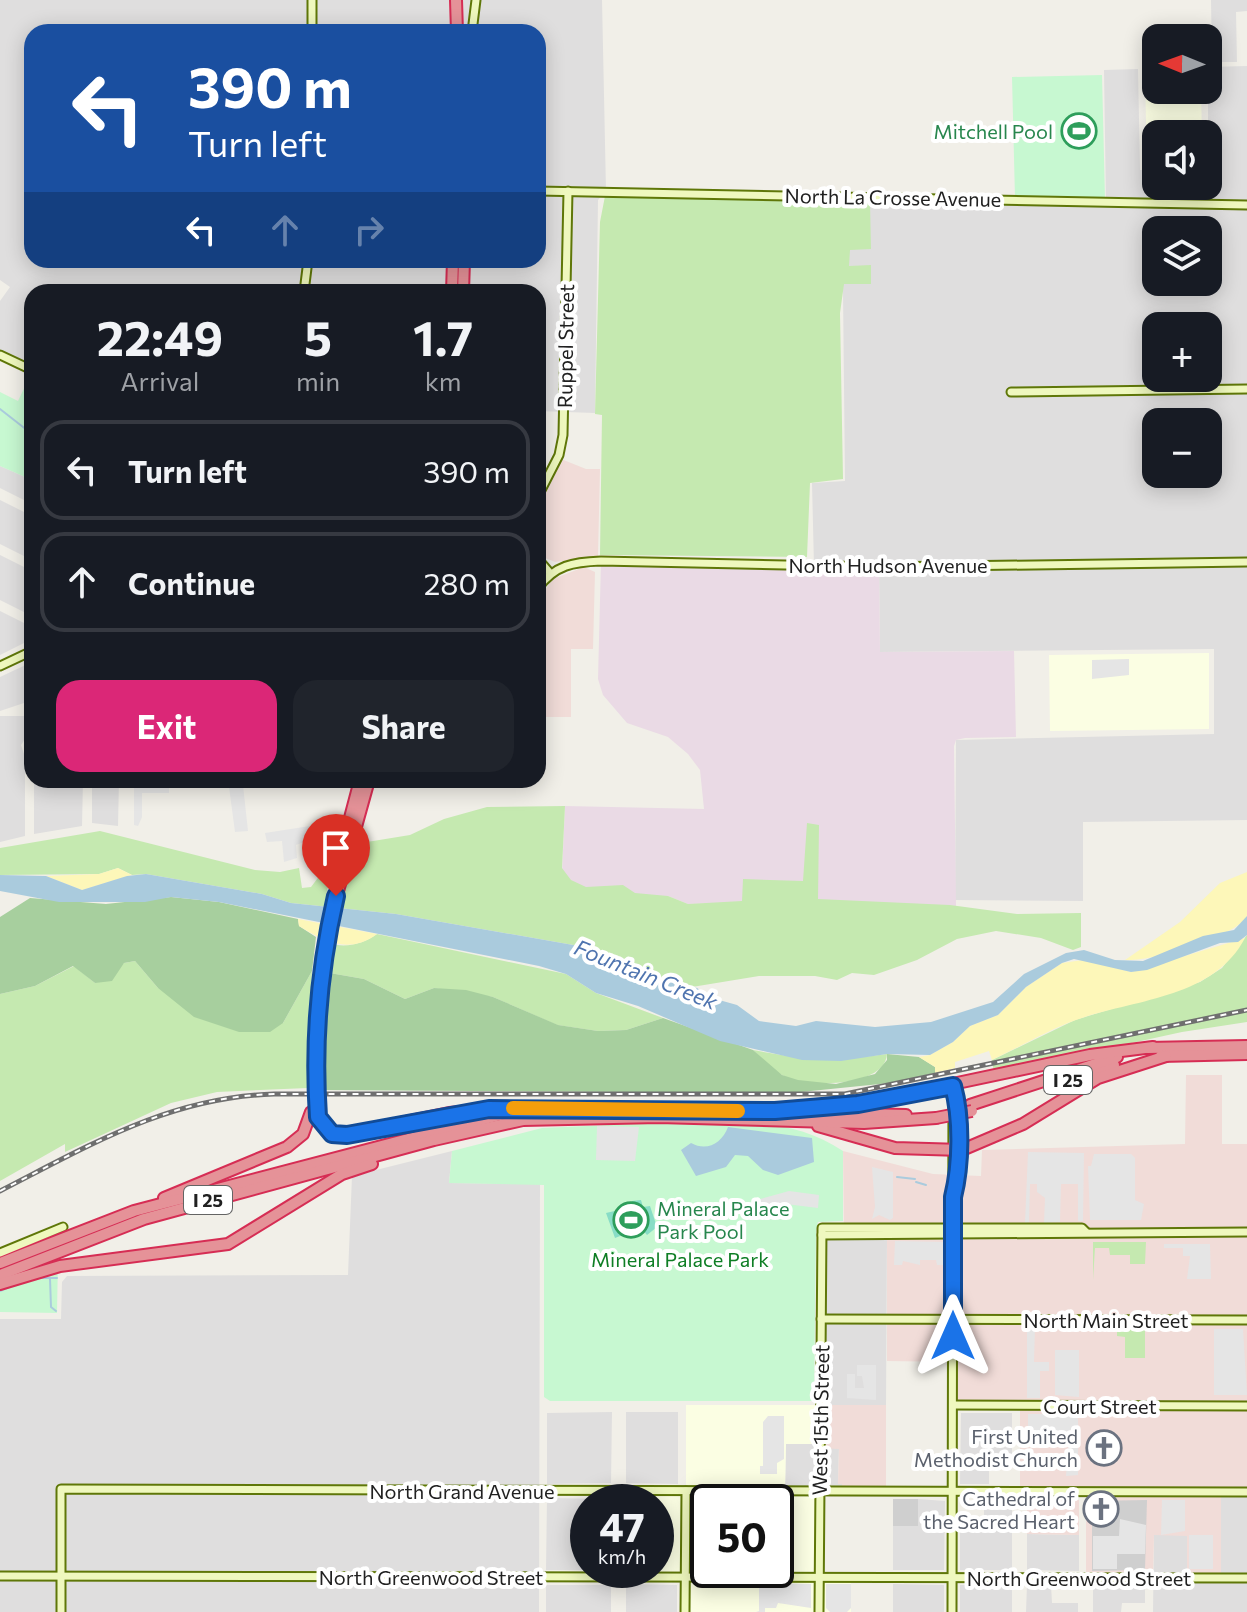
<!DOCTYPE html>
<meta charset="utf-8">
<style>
body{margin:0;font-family:Commissioner,sans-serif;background:#20242c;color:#f1f3f6;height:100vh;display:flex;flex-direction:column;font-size:30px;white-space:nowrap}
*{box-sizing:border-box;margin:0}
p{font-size:26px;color:#9ea1a6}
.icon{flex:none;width:44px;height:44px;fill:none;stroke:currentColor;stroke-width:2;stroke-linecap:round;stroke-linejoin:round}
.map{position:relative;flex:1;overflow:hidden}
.side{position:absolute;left:24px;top:284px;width:522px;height:504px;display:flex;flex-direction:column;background:#171b24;border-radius:24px;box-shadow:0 4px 20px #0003}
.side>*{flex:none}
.hud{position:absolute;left:24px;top:24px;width:522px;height:244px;border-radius:24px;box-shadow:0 4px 20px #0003;background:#1a4fa0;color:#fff;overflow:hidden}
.needle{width:52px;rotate:271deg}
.fabs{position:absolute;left:1142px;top:24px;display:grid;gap:16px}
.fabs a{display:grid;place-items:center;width:80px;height:80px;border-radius:16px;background:#171b24;box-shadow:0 4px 20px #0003;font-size:40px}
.speed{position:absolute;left:570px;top:1484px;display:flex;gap:16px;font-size:40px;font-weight:700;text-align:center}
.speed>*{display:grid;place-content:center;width:104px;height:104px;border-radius:50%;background:#171b24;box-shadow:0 4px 20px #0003;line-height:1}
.speed small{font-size:20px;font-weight:400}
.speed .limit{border:4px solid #111;border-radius:12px;background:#fff;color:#111}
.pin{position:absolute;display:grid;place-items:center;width:68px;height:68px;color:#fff;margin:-82px -34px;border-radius:50% 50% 50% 0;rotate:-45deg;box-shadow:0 0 8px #0007}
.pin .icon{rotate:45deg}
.me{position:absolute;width:88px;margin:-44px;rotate:0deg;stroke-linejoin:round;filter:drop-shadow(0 0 6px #0008)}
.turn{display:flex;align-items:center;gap:28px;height:168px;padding:0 32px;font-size:36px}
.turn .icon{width:104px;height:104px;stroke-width:2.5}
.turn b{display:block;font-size:56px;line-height:68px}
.lanes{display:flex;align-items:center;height:76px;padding:0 32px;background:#0003;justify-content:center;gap:40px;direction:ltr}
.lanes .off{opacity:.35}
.eta{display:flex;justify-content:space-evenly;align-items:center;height:136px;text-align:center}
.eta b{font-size:48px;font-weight:700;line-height:56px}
.action{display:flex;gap:16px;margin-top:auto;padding:16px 32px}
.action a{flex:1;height:92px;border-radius:24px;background:#db2777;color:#fff;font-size:32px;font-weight:700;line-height:92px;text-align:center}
.action a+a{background:#20242c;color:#f1f3f6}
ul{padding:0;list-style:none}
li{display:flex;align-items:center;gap:24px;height:100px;margin:0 16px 12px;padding:0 16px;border:4px solid #363941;border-radius:24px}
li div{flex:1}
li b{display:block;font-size:30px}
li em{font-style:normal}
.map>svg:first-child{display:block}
.residential{fill:#dfdede;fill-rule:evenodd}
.commercial{fill:#f1dcd8}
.industrial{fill:#eadae5}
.education{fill:#fbfee3;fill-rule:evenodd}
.religious{fill:#cfcfcf}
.grass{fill:#c5e9b0}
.forest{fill:#a7cf9e}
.sand{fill:#fdf7b9}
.park{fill:#c7f8d1}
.pitch{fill:#88ddc6}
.parking{fill:#e5e5e5}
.water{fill:#aacbdd}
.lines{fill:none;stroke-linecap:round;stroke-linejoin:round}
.stream{stroke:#aacbdd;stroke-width:2}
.secondary-casing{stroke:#5f7708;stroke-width:11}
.highway-casing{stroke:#d62d54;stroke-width:14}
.secondary{stroke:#eff8be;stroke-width:7}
.highway{stroke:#e59298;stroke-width:10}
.rail-casing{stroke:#6f6f6f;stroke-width:5}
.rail{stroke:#fff;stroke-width:2;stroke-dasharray:6;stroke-linecap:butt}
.highway-bridge-casing{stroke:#d62d54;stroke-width:14;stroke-linecap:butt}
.highway-bridge{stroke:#e59298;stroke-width:10}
.route-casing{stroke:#114b97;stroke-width:20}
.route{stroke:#1a73e8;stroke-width:14}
.slow{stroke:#f59e0b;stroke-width:14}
.labels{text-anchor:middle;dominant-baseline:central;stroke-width:8;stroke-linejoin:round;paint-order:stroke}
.shield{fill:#fff;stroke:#646464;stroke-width:2}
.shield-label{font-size:18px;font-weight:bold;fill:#212121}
.leisure-label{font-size:20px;fill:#27864d;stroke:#fff;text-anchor:end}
.street-label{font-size:20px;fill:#212121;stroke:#fff}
.park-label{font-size:20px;fill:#0f7e25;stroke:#fff}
.worship-label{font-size:20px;fill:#5b616d;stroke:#fff;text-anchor:end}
.water-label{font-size:22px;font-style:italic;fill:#4f74af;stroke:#fff}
</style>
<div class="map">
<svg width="1247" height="1612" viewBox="0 0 1247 1612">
<rect width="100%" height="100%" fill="#f1efe8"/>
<!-- residential -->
<g class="residential">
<path d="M0,0H602L606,191L598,200L595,413L538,411V292H32V370L0,355V301L10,287L0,280ZM32,32H538V260H32Z"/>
<polygon points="1211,0 1247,0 1247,11 1236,12 1237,62 1212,62"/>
<path d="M1247,66V820L1083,822V901L955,900L956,740L1214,734V649L880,652L879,567L814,566L812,483L845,481L842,196L1106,202L1104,70L1138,69L1140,170H1156V186H1208V67ZM1156,230H1208V282H1156ZM1156,326H1208V378H1156ZM1156,422H1208V474H1156Z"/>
<polygon points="0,466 32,480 32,504 0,488"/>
<polygon points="0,500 32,516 32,560 0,544"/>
<polygon points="0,555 32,571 32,616 0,600"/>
<polygon points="0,611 32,627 32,639 0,655"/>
<polygon points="32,662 32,706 27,708 24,703 0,711 0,677"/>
<polygon points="0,716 32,716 32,738 25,739 21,745 25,757 25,836 0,842"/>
<polygon points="34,780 83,780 82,826 34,834"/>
<polygon points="92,780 119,780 118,826 92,823"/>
<polygon points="452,1151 449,1183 540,1184 539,1612 0,1612 0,1319 61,1319 62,1282 67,1276 348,1275 352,1176"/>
<polygon points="821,1231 887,1232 886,1405 819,1405"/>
<polygon points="612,1412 611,1483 547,1484 547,1413"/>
<polygon points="626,1412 678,1412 678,1484 626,1483"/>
<polygon points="961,1413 1012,1413 1012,1466 989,1466 989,1484 960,1484"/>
<polygon points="786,1444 819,1444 820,1448 839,1448 838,1483 842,1484 842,1491 785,1491"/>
<polygon points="1221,1492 1247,1492 1247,1612 1153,1612 1154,1535 1188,1535"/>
<polygon points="547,1498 611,1499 611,1502 588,1502 588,1570 546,1570"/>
<polygon points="918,1499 945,1501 944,1570 893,1570 893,1526 918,1526"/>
<polygon points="984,1499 1012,1499 1012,1570 960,1570 960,1525 984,1525"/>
<polygon points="1027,1534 1079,1535 1079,1571 1027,1570"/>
<polygon points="626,1584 677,1585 677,1612 626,1612"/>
<polygon points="893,1584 944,1585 944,1612 893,1612"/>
<rect x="546" y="1585" width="65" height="27"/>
<rect x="960" y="1585" width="52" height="27"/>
<polygon points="1027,1585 1051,1585 1052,1603 1078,1603 1078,1612 1026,1612"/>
<polygon points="1093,1586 1145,1586 1145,1603 1122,1603 1121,1612 1093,1612"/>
</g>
<!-- commercial -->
<g class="commercial">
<polygon points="561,459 586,469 600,469 598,556 555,562 543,557 538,549 538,506"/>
<polygon points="584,567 595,572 593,649 571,649 571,717 538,717 538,600 553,579"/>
<polygon points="1186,1075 1222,1075 1222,1144 1247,1144 1247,1492 1221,1492 1221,1578 1187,1578 1187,1536 1154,1535 1153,1578 1086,1578 1086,1493 1020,1492 1020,1406 953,1405 953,1362 887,1361 887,1232 844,1231 843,1151 933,1174 981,1176 982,1150 1185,1144"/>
<polygon points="819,1405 886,1405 886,1492 842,1491 842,1484 838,1484 839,1449 819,1448"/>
<polygon points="1027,1500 1079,1500 1079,1535 1027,1534"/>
</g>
<!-- industrial -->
<polygon class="industrial" points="601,561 879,567 880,652 1014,651 1016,737 965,738 956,740 954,746 956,906 840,901 688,904 668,896 561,896 565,806 704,809 700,770 688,754 668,737 627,723 603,695 598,679"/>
<!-- education -->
<g class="education">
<polygon points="1156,74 1156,90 1201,90 1202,134 1156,134 1156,170 1147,170 1145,75"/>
<polygon points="1209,653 1209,729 1050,731 1049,655"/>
<path d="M686,1405H819V1444H786L785,1491H819V1577H851V1612H685L686,1577H652V1570H656V1502H652V1490H686ZM708,1502H776V1570H708Z"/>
</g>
<!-- religious -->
<g class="religious">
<rect x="893" y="1499" width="25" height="27"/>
<polygon points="1147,1500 1145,1570 1092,1571 1092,1501"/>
</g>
<!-- grass -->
<g class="grass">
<polygon points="662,195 861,199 870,202 871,249 850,250 849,266 871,265 871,284 844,284 840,313 843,479 810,483 807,557 600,555 602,415 595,414 600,222 605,196"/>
<polygon points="565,806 562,868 571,880 586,887 623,885 635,893 668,896 688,904 742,901 743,879 803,881 807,823 819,825 818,899 950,905 1017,914 1081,913 1081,947 1073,950 1041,938 996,931 957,939 917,960 874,975 852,973 837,980 815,976 759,976 692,987 654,978 634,964 596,949 396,914 291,903 262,894 146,874 132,875 118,868 99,874 0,875 0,848 100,831 255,870 280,872 299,868 302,888 311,887 330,862 334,862 326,895 339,897 350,858 360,854 367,842 410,835 444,819 487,807"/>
<path d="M377,934L566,974L596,993L663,1018L626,1030L598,1031L557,1025L493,997L434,988L405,999L364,979L324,972L330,943C345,949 365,943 377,934Z"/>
<polygon points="1247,935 1247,1022 1182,1032 994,1073 992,1060 1075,1020 1200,982 1222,968"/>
<polygon points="135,961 158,988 283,1023 312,971 308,1088 217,1092 171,1103 65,1152 65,1144 0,1181 0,994 35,986 74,966 95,983 124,963"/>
<path d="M753,1050C803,1060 837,1061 887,1054C885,1088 805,1088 782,1075C771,1069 762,1058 753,1050Z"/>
<polygon points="1093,1242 1146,1242 1145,1264 1130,1264 1130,1255 1110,1255 1109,1248 1095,1248 1093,1280"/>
<polygon points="1117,1329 1145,1329 1145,1358 1125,1358 1125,1337 1117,1336"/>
</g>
<!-- forest -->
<g class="forest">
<polygon points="171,897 219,902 298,919 299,926 316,937 312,971 283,1023 270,1032 239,1032 194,1017 158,988 135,961 124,963 112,981 95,983 73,966 35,986 0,994 0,917 30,898 106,904"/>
<polygon points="324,972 364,979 405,999 434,988 466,990 493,997 558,1025 598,1031 626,1030 663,1018 753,1050 782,1075 798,1080 836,1084 875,1074 887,1060 887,1054 919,1057 935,1067 935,1073 890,1083 791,1093 321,1090"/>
</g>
<!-- sand -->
<g class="sand">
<polygon points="118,868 132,875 82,890 46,876 99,874"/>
<path d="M1247,872V916C1234,938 1151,962 1125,960L1180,922L1220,883Z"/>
<path d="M298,919L377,934C350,954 326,943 299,926Z"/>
<path d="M1245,938C1213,999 1134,999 1076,1020C1048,1030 1020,1047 992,1060L989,1051L955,1062V1068L935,1073V1067L919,1057L930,1055L953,1042L970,1026L998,1015L1026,987L1062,963L1083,960L1131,972Z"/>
</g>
<!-- park -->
<g class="park">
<polygon points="1102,75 1105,199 1015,198 1012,77"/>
<polygon points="30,376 32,377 32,480 0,466 0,392 18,401"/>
<path d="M676,1122C736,1123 791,1116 843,1151V1221L818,1222L816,1230L814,1401H550L544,1397V1185L449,1183L452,1151L542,1128Z"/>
<polygon points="58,1260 57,1313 0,1312 0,1284"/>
</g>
<!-- pitch -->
<polygon class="pitch" points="641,1200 643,1207 650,1206 657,1227 647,1235 641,1228 615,1238 606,1213 632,1207 632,1201"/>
<!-- parking -->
<g class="parking">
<polygon points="1129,659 1129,675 1092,679 1092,660"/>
<polygon points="137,782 169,782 169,793 142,793 142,817 138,826 134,825 134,788 119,787 119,784 133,784 137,787"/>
<polygon points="243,785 248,831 235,832 229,787"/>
<polygon points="310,826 314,838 296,845 297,858 284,862 282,841 267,842 265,833"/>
<polygon points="597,1126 639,1127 635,1161 596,1160"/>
<polygon points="1028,1152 1084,1153 1083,1221 1078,1221 1078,1184 1061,1184 1060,1222 1044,1223 1045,1198 1037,1192 1037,1184 1030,1184 1029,1222 1025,1223"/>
<polygon points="1094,1154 1131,1154 1135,1158 1135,1200 1144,1204 1141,1220 1090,1220 1088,1166 1091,1166"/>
<polygon points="872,1167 893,1172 893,1218 890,1220 879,1215 872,1219 875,1207"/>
<polygon points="789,1191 819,1195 818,1208 786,1204 761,1209 757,1200"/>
<polygon points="895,1241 945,1242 946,1265 937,1265 936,1260 920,1260 920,1265 903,1261 902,1265 894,1265"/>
<polygon points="1164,1244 1210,1244 1211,1279 1187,1279 1190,1256 1183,1256 1183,1248 1164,1248"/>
<polygon points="1027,1327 1035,1327 1034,1362 1049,1362 1049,1371 1040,1371 1040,1398 1027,1398"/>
<polygon points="1214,1329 1243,1329 1247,1395 1214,1395"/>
<polygon points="1055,1350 1079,1350 1079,1397 1055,1395"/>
<polygon points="857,1365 876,1365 876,1400 847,1398 847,1374 855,1374 855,1388 864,1388 862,1376 857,1376"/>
<polygon points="1028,1414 1075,1414 1078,1419 1078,1475 1066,1476 1069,1438 1028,1437"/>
<polygon points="768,1416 784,1416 784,1459 777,1463 777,1474 760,1474 760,1466 763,1466 763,1422"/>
<polygon points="1162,1500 1185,1500 1185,1531 1161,1535"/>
<polygon points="1120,1519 1146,1525 1145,1554 1117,1554 1117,1569 1093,1569 1093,1536 1119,1536"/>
<rect x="1189" y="1535" width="24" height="34"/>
<polygon points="759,1583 811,1584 811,1608 778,1603 776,1608 765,1608 765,1612 756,1612 759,1611"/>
<polygon points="826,1584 851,1584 851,1608 847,1612 830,1612 826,1608"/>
</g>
<!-- water -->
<g class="water">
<polygon points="146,874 262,894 291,903 396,914 596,949 634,964 654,978 697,988 712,998 737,1005 759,1021 796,1026 816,1021 875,1027 931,1022 993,1002 1024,974 1066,953 1084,950 1115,960 1143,961 1203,936 1234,930 1247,916 1247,935 1238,942 1220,943 1147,970 1131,972 1074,959 1062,963 1026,987 998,1015 970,1026 953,1042 930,1055 887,1054 841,1061 802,1060 720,1041 638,1006 596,993 566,974 539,966 219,902 171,897 145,902 59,902 0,891 0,875 46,876 82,890 127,876"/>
<path d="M728,1127L812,1138L814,1162L778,1175L763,1170L748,1156L735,1155L726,1167L696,1176L681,1150L691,1143C707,1152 722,1143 728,1127Z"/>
</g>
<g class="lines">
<!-- stream -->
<g class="stream">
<polyline points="0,409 32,434"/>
<polyline points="897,1177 915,1179"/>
<polyline points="916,1182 926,1185"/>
<polyline points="39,1278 57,1278"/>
<polyline points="50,1279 51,1307 56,1311"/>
<polyline points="0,1291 14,1285"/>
</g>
<defs>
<g id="secondary">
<polyline points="312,32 312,0"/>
<polyline points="472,32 476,0"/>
<polyline points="538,191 1247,205"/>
<polyline points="304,292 308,260"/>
<polyline points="0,355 32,370"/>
<polyline points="1011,392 1247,389"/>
<polyline points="538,496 559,455 563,435 568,191"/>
<polyline points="538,559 550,573"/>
<path d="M538,588C555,565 573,562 601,561L879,567L1247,562"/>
<polyline points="0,666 32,651"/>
<polyline points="954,1191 955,1092"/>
<polyline points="822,1235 1247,1232"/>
<polyline points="0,1253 63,1227"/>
<polyline points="821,1319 1247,1320"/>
<polyline points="953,1405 1247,1406"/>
<polyline points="0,1576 1247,1578"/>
<polyline points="61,1612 61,1489 1247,1492"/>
<polyline points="685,1612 686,1491"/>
<polyline points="819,1612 822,1228 1082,1228 1086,1232"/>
<polyline points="952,1612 953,1086"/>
</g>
<g id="highway">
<polyline points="456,0 457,32"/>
<polyline points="452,292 453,260"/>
<polyline points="463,292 464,260"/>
<polyline points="333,882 360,780"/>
<polyline points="1147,1048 1247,1046"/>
<polyline points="1161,1056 1247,1054"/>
<polyline points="317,1082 319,1000 328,927 369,780"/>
<polyline points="1061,1082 1114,1065"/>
<polyline points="970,1105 1117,1057"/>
<polyline points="797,1108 858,1104 1090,1055 1153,1047"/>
<polyline points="317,1113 325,1129 341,1135 449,1113 511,1108"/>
<polyline points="818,1126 895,1148 962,1150 1023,1124 1098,1078 1166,1056"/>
<polyline points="164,1198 287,1147 303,1134 311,1112"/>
<polyline points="0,1263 134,1211 500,1115 557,1109 644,1109 906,1115"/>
<polyline points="0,1275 144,1219 434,1140 523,1120 659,1117 864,1123 936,1118"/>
<polyline points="0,1284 60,1266 228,1244 342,1174 372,1164"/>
</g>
</defs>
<!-- secondary casing -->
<use href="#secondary" class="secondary-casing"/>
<!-- highway casing -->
<use href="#highway" class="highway-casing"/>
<!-- secondary -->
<use href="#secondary" class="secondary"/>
<!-- highway -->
<use href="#highway" class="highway"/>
<defs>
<path id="rail" d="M0,1191C90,1145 170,1097 274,1094H845L1247,1010"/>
</defs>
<!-- rail casing -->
<use href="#rail" class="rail-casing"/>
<!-- rail -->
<use href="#rail" class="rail"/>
<defs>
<g id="highway-bridge">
<polyline points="317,1082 317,1113"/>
<polyline points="936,1118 972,1111"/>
</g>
</defs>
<!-- highway-bridge casing -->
<use href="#highway-bridge" class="highway-bridge-casing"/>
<!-- highway-bridge -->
<use href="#highway-bridge" class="highway-bridge"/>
</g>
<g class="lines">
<defs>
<path id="route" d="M336,896C319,969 313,1043 318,1117L332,1134L347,1135L489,1109L775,1111L858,1104L953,1086C962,1119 961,1165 953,1197V1336"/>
</defs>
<!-- route casing -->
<use href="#route" class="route-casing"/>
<!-- route -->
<use href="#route" class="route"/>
<!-- slow -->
<polyline class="slow" points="513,1108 738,1111"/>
</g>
<!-- icons -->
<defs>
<symbol id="stadium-ring" viewBox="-11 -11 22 22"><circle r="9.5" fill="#fff" stroke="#2e9e5b" stroke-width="1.5"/><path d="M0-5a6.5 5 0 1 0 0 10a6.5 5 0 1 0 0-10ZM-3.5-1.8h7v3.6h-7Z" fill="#2e9e5b"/></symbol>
<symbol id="church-ring" viewBox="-11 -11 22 22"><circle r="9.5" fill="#fff" stroke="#6b7280" stroke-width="1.5"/><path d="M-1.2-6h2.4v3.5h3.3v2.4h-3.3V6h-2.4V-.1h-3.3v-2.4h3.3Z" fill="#6b7280"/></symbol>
</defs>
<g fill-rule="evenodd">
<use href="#stadium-ring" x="1059" y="111" width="40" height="40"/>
<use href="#stadium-ring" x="611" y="1200" width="40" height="40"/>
<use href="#church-ring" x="1084" y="1428" width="40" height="40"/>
<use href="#church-ring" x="1081" y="1489" width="40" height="40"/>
</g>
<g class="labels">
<!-- shield labels -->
<g class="shield">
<rect x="1044" y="1066" width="48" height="28" rx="6"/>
<rect x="184" y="1186" width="48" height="28" rx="6"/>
</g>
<g class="shield-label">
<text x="1068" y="1080">I 25</text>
<text x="208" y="1200">I 25</text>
</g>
<!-- leisure labels -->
<g class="leisure-label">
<text x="1053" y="131">Mitchell Pool</text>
<text x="657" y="1208" text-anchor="start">Mineral Palace<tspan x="657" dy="23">Park Pool</tspan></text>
</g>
<!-- street labels -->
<g class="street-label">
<text transform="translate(893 197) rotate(1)">North La Crosse Avenue</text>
<text transform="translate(565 346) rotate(-89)">Ruppel Street</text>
<text x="888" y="565">North Hudson Avenue</text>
<text x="1106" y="1320">North Main Street</text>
<text x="1100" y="1406">Court Street</text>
<text transform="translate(820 1420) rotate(-89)">West 15th Street</text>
<text x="462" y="1491">North Grand Avenue</text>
<text x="431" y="1577">North Greenwood Street</text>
<text x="1079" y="1578">North Greenwood Street</text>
</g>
<!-- park labels -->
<g class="park-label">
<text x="680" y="1259">Mineral Palace Park</text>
</g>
<!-- worship labels -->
<g class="worship-label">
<text x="1078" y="1436">First United<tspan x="1078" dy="23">Methodist Church</tspan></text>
<text x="1075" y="1498">Cathedral of<tspan x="1075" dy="23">the Sacred Heart</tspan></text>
</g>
<!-- water labels -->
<g class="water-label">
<text transform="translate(646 974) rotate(22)">Fountain Creek</text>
</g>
</g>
</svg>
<div class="fabs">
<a><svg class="needle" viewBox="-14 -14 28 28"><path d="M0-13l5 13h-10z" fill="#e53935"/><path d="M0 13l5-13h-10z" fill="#9ea1a6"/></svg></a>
<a><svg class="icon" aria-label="sound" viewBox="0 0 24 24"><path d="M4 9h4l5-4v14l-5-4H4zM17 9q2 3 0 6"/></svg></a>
<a><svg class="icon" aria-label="layers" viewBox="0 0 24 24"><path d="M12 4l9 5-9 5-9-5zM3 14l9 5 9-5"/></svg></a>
<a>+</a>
<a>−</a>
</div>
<div class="speed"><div>47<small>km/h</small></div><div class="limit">50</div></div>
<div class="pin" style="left:336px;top:896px;background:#d93025"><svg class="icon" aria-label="arrive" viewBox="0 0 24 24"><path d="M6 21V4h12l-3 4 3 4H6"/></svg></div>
<svg class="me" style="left:953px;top:1336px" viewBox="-20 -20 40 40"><path d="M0-17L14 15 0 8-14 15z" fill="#1a73e8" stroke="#fff" stroke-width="4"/></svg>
<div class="hud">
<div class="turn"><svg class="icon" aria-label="left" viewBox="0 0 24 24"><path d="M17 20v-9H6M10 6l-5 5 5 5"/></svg><div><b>390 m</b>Turn left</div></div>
<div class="lanes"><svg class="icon" aria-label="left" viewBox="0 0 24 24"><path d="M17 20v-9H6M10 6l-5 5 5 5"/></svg><svg class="icon off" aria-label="ahead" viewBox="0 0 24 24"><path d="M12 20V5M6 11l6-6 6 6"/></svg><svg class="icon off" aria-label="right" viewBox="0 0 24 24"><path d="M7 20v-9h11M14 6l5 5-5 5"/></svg></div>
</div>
<section class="side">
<div class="eta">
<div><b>22:49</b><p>Arrival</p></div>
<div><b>5</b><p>min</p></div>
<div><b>1.7</b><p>km</p></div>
</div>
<ul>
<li><svg class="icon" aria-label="left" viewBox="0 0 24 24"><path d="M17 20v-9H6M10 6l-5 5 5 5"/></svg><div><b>Turn left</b></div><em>390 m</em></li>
<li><svg class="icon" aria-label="ahead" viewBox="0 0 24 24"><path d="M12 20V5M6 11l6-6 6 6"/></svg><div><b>Continue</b></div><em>280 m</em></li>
</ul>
<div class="action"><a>Exit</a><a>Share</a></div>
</section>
</div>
